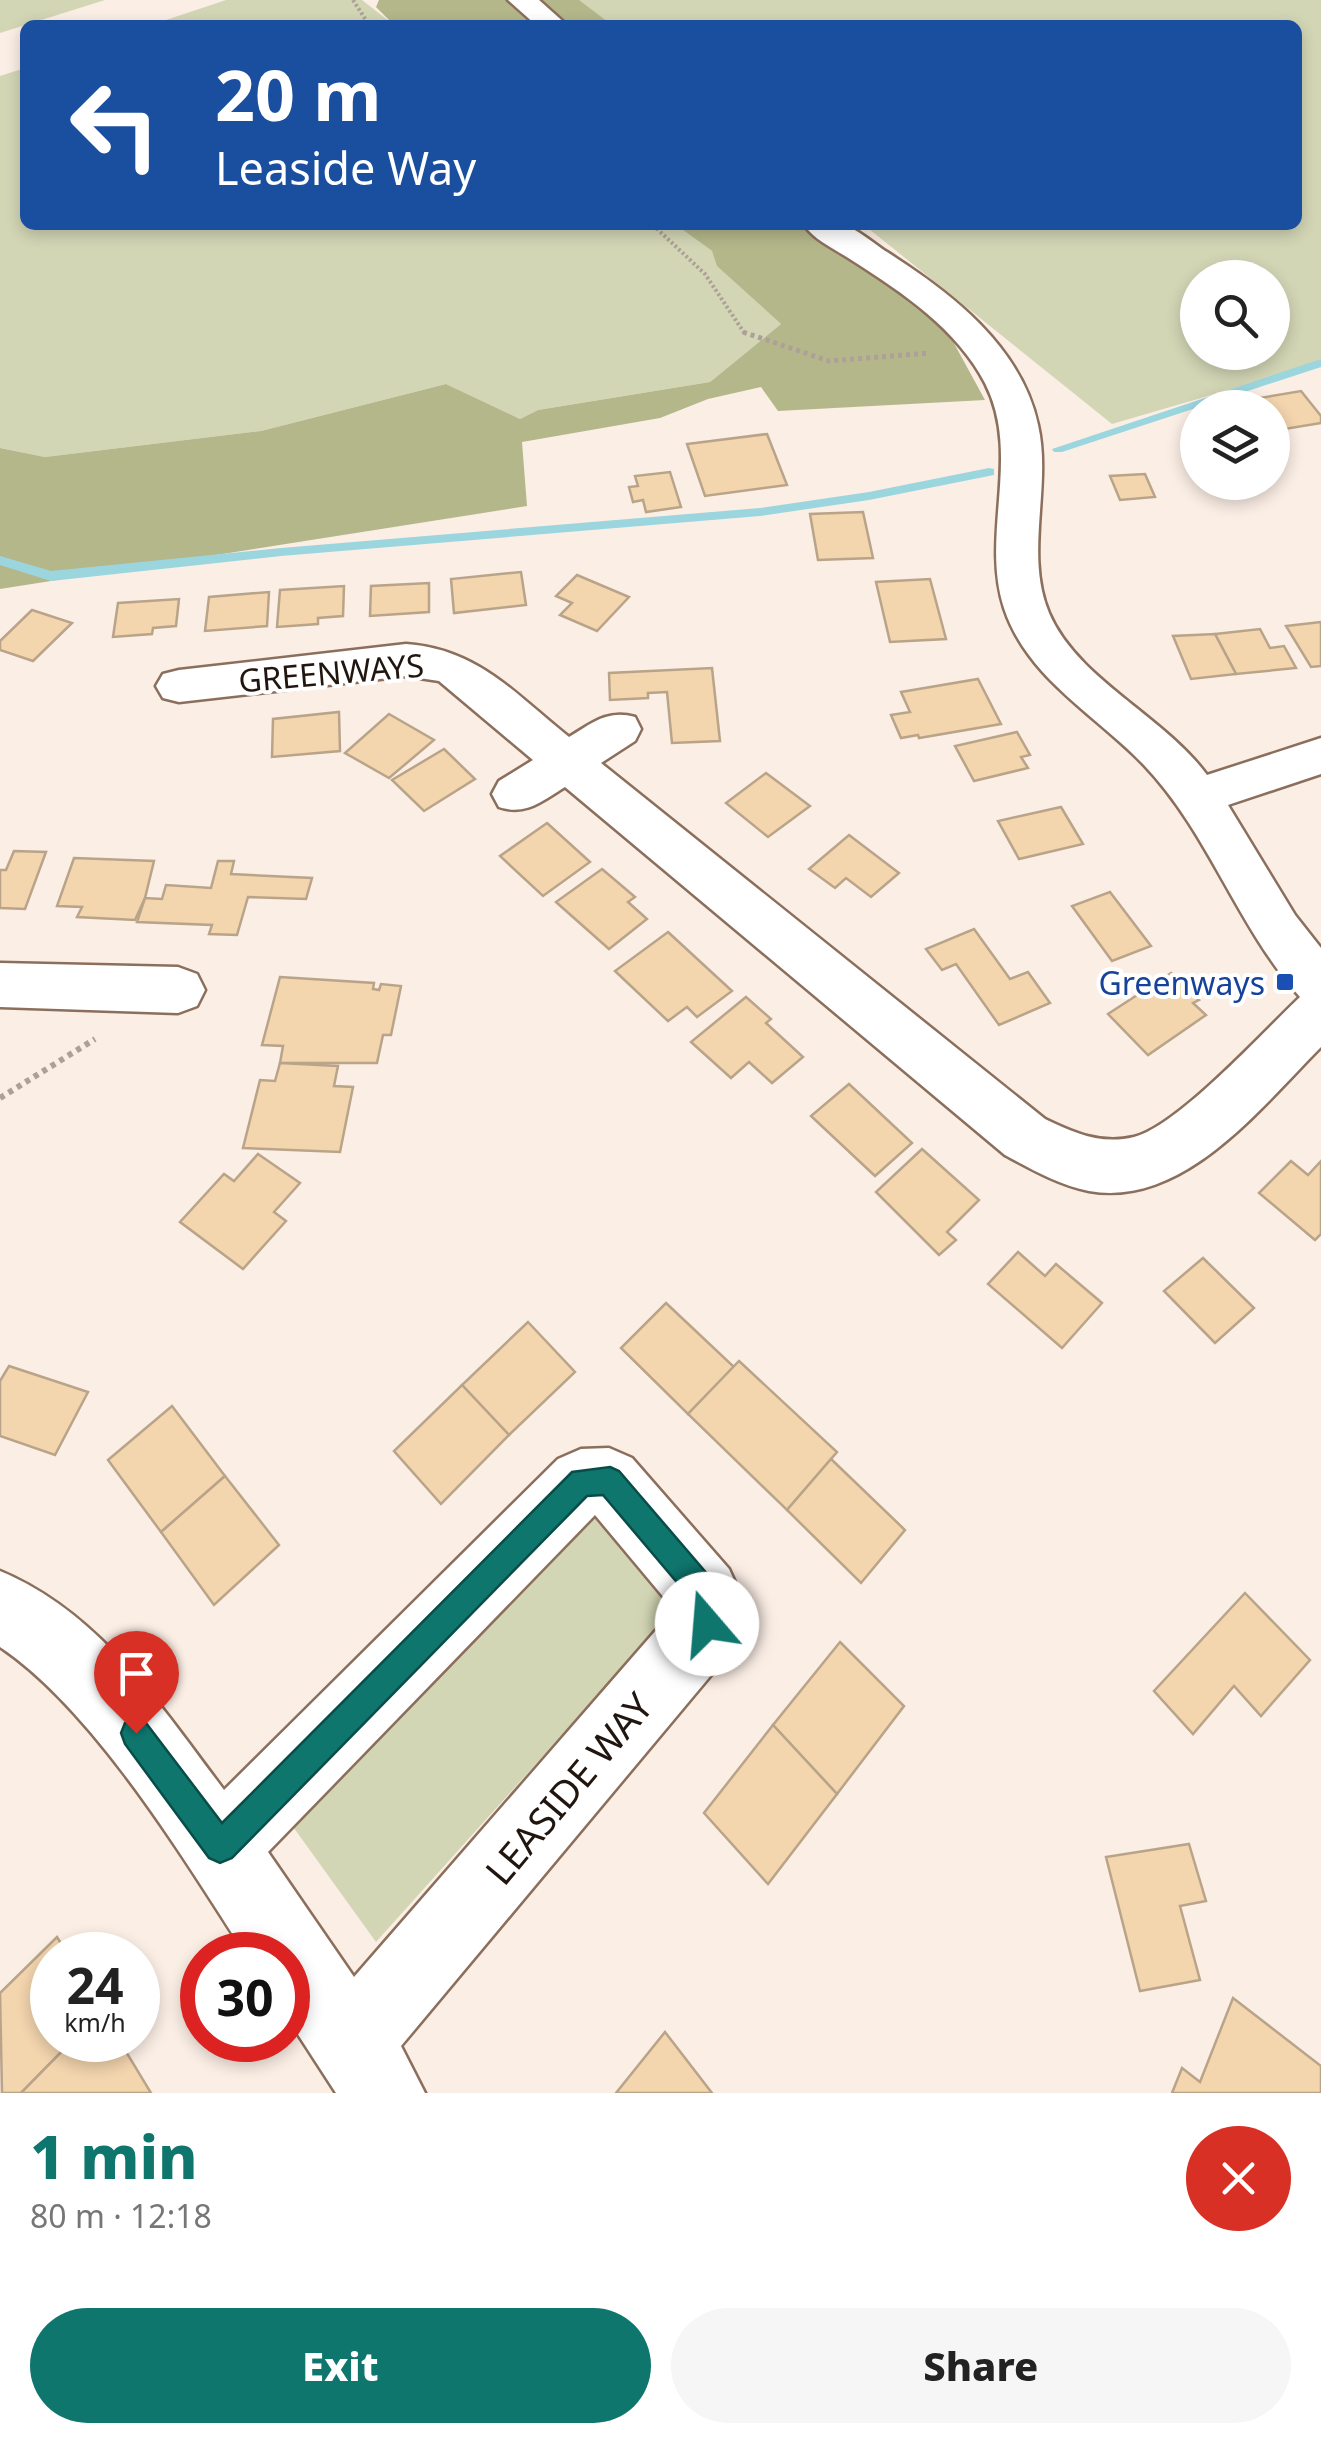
<!DOCTYPE html>
<meta charset="utf-8">
<style>
body{margin:0;font-family:"Noto Sans",sans-serif;background:#f6f6f6;color:#222;height:100vh;display:flex;flex-direction:column;font-size:38px;white-space:nowrap}
*{box-sizing:border-box;margin:0}
p{font-size:32px;color:#767676}
.icon{flex:none;width:55px;height:55px;fill:none;stroke:currentColor;stroke-width:2;stroke-linecap:round;stroke-linejoin:round}
.map{position:relative;height:2093px;overflow:hidden}
.drawer{display:flex;flex-direction:column;background:#fff;flex:1}
.drawer>*{flex:none}
.banner{position:absolute;left:20px;top:20px;width:1282px;height:210px;border-radius:15px;box-shadow:0 5px 15px #0003;background:#1a4fa0;color:#fff;overflow:hidden}
.controls{position:absolute;left:1180px;top:260px;display:grid;gap:20px}
.controls a{display:grid;place-items:center;width:110px;height:110px;border-radius:50%;background:#fff;box-shadow:0 5px 15px #0003;font-size:50px}
.speed{position:absolute;left:30px;top:1932px;display:flex;gap:20px;font-size:50px;font-weight:700;text-align:center}
.speed>*{display:grid;place-content:center;width:130px;height:130px;border-radius:50%;background:#fff;box-shadow:0 5px 15px #0003;line-height:1}
.speed small{font-size:25px;font-weight:400}
.speed .limit{border:15px solid #d22;background:#fff;color:#111}
.pin{position:absolute;display:grid;place-items:center;width:85px;height:85px;color:#fff;margin:-102px -42px;border-radius:50% 50% 50% 0;rotate:-45deg;box-shadow:0 0 10px #0007}
.pin .icon{rotate:45deg}
.me{position:absolute;width:110px;margin:-55px;rotate:342deg;stroke-linejoin:round;filter:drop-shadow(0 0 8px #0008)}
.turn{display:flex;align-items:center;gap:35px;height:210px;padding:0 30px;font-size:45px}
.turn .icon{width:130px;height:130px;stroke-width:2.5}
.turn b{display:block;font-size:70px;line-height:85px}
.round{display:grid;place-items:center;flex:none;width:105px;height:105px;border-radius:52px;background:#f6f6f6}
.headline{display:flex;align-items:center;justify-content:space-between;height:170px;padding:0 30px}
h1{font-size:60px;font-weight:800;line-height:75px;color:#0f766e}
.action{display:flex;gap:20px;margin-top:auto;padding:20px 30px}
.action a{flex:1;height:115px;border-radius:60px;background:#0f766e;color:#fff;font-size:40px;font-weight:800;line-height:115px;text-align:center}
.action a+a{background:#f6f6f6;color:#222}
.map>svg:first-child{display:block}
.green{fill:#d3d6b5;fill-rule:evenodd}
.forest{fill:#b4b78a}
.lines{fill:none;stroke-linecap:round;stroke-linejoin:round}
.stream{fill:#9bd6df;fill-rule:evenodd}
.building{fill:#f3d5ae;stroke:#b9a489;stroke-width:2.5}
.minor-casing{stroke:#8b6f5c;stroke-width:5}
.path-far2{stroke:#ada098;stroke-width:4;stroke-dasharray:2.5 2.5;stroke-linecap:butt}
.path-far1{stroke:#ada098;stroke-width:5;stroke-dasharray:4 4;stroke-linecap:butt}
.path{stroke:#ada098;stroke-width:6;stroke-dasharray:5 5;stroke-linecap:butt}
.minor{fill:#fff;fill-rule:evenodd}
.route{fill:#0f766e;stroke:#0a4d48;stroke-width:2.5}
.transit-dot{fill:#1a4fb4;stroke:#fff;stroke-width:4}
.labels{text-anchor:middle;dominant-baseline:central;stroke-width:8;stroke-linejoin:round;paint-order:stroke}
.street-label{font-size:32px;fill:#21160f;stroke:#fff}
.transit-label{font-size:32px;fill:#164399;stroke:#fff;text-anchor:end}
.near-street-label{font-size:38px;fill:#21160f;stroke:#fff}
</style>
<div class="map">
<svg width="1321" height="2093" viewBox="0 0 1321 2093">
<rect width="100%" height="100%" fill="#fbeee5"/>
<!-- green -->
<g class="green">
<polygon points="0,0 105,0 0,33"/>
<polygon points="226,0 362,0 394,25 151,25"/>
<path d="M568,0H1321V363L1112,424L864,225H1298V25H601ZM1198,278H1272V352H1198Z"/>
<polygon points="25,68 25,225 676,225 712,251 718,266 781,324 710,382 538,410 520,419 446,384 261,431 45,457 0,448 0,76"/>
<polygon points="592,1515 611,1520 672,1603 666,1619 376,1942 291,1824"/>
</g>
<!-- forest -->
<g class="forest">
<polygon points="379,0 579,0 612,25 394,25 376,7"/>
<polygon points="676,225 803,225 938,314 985,400 778,411 761,387 708,399 660,418 522,442 527,506 0,589 0,448 45,457 261,431 446,384 520,419 538,410 710,382 781,324 717,266 712,251"/>
</g>
<g class="lines">
<!-- stream -->
<g class="stream">
<polygon points="1321,359 1321,367 1062,452 1054,452 1052,449"/>
<polygon points="989,468 994,469 994,475 869,500 760,516 281,556 51,581 0,565 0,556 51,571 281,548 760,508 869,492"/>
</g>
</g>
<!-- building -->
<g class="building">
<polygon points="1301,391 1321,416 1321,423 1285,429 1272,408 1260,398"/>
<polygon points="767,434 787,485 705,496 687,444"/>
<polygon points="670,472 681,507 646,512 643,500 633,502 629,487 638,486 635,476"/>
<polygon points="1145,474 1155,497 1120,500 1110,476"/>
<polygon points="863,512 873,558 818,560 810,514"/>
<polygon points="521,572 526,605 454,613 451,579"/>
<polygon points="577,575 629,597 597,631 560,615 572,603 556,596"/>
<polygon points="930,579 946,639 890,642 876,582"/>
<polygon points="429,583 429,612 370,616 371,586"/>
<polygon points="344,586 343,616 318,618 318,624 277,627 280,590"/>
<polygon points="269,592 267,626 205,631 209,597"/>
<polygon points="179,599 176,626 153,628 152,634 113,637 118,603"/>
<polygon points="32,610 72,623 33,661 0,650 0,641"/>
<polygon points="1321,622 1321,666 1311,667 1286,626"/>
<polygon points="1260,629 1270,648 1284,646 1296,668 1236,674 1215,634"/>
<polygon points="1215,634 1236,674 1191,679 1173,636"/>
<polygon points="712,668 720,741 672,743 667,692 648,693 648,698 610,700 609,673"/>
<polygon points="978,679 1001,724 919,738 918,735 901,738 891,715 910,712 901,692"/>
<polygon points="339,712 340,751 272,757 273,719"/>
<polygon points="389,714 434,740 389,778 345,753"/>
<polygon points="1017,732 1030,755 1021,757 1028,768 974,781 955,746"/>
<polygon points="444,749 475,779 424,811 392,780"/>
<polygon points="766,773 810,806 768,837 726,803"/>
<polygon points="1061,807 1083,844 1019,859 998,821"/>
<polygon points="547,823 590,862 543,896 500,856"/>
<polygon points="849,835 899,873 871,897 846,878 835,888 809,869"/>
<polygon points="14,851 46,852 25,909 0,908 0,870 6,870"/>
<polygon points="74,858 154,861 145,898 135,920 77,917 82,907 57,906"/>
<polygon points="218,861 234,861 231,874 312,878 306,899 248,897 237,935 209,934 212,925 137,922 145,898 162,899 166,885 211,888"/>
<polygon points="602,869 635,897 628,902 647,919 609,949 556,902"/>
<polygon points="1110,892 1151,946 1112,961 1072,906"/>
<polygon points="974,929 1010,979 1028,972 1050,1003 999,1025 956,964 942,970 926,949"/>
<polygon points="668,932 732,991 697,1017 687,1007 668,1021 615,971"/>
<polygon points="1171,973 1199,1000 1193,1003 1206,1015 1148,1055 1108,1014"/>
<polygon points="280,977 374,983 373,989 379,990 381,984 401,986 391,1035 383,1035 377,1063 280,1063 283,1046 262,1045"/>
<polygon points="746,997 771,1019 766,1023 803,1057 772,1083 749,1062 731,1078 691,1042"/>
<polygon points="280,1063 338,1066 334,1086 353,1087 340,1152 243,1148 260,1080 275,1081"/>
<polygon points="849,1084 912,1143 875,1176 811,1116"/>
<polygon points="922,1149 979,1200 947,1232 956,1240 939,1255 876,1192"/>
<polygon points="258,1154 300,1183 274,1212 286,1221 243,1269 180,1222 224,1174 234,1181"/>
<polygon points="1291,1161 1308,1175 1321,1161 1321,1234 1315,1240 1259,1193"/>
<polygon points="1018,1252 1045,1276 1056,1264 1102,1303 1062,1348 988,1284"/>
<polygon points="1203,1258 1254,1308 1215,1343 1164,1291"/>
<polygon points="666,1303 734,1367 688,1414 621,1348"/>
<polygon points="528,1322 575,1372 509,1435 462,1385"/>
<polygon points="739,1361 837,1452 787,1510 688,1414"/>
<polygon points="9,1366 88,1392 55,1455 0,1436 0,1381"/>
<polygon points="462,1385 509,1435 441,1504 394,1451"/>
<polygon points="172,1406 225,1476 161,1532 108,1460"/>
<polygon points="831,1459 905,1530 861,1583 787,1510"/>
<polygon points="225,1476 279,1545 214,1605 161,1532"/>
<polygon points="1245,1593 1310,1660 1261,1716 1234,1686 1193,1734 1154,1691"/>
<polygon points="840,1642 904,1706 837,1794 773,1725"/>
<polygon points="773,1725 837,1794 768,1884 704,1813"/>
<polygon points="1189,1844 1206,1901 1180,1906 1200,1980 1140,1991 1106,1857"/>
<polygon points="57,1937 68,1955 52,1955 52,2040 73,2040 21,2093 2,2093 0,1993"/>
<polygon points="1233,1998 1321,2066 1321,2093 1172,2093 1182,2068 1200,2082"/>
<polygon points="665,2032 712,2093 616,2093"/>
<polygon points="73,2040 119,2040 151,2093 21,2093"/>
</g>
<g class="lines">
<defs>
<g id="minor">
<polygon points="508,0 539,0 567,25 536,25"/>
<path d="M804,225C816,225 831,223 842,225C857,228 874,244 887,252C951,293 1021,346 1038,425C1052,486 1024,554 1049,613C1077,679 1164,716 1207,775L1321,738V774L1228,805L1295,915L1321,948V1047C1262,1106 1184,1208 1089,1191C1059,1185 1031,1169 1005,1155L565,787C542,801 526,816 499,807L492,794L499,781L533,760L439,681L406,676L179,702L163,698L156,686L163,674L179,670L406,644C478,649 515,694 569,737C592,723 608,709 635,717L641,729L635,741L601,763L1045,1119C1074,1133 1101,1145 1134,1137C1178,1126 1264,1031 1300,997C1237,927 1209,833 1144,765C1095,714 1027,678 1004,608C980,534 1022,455 985,383C957,329 903,293 853,261C837,250 815,241 804,225Z"/>
<polygon points="0,963 178,967 197,974 205,990 197,1006 178,1013 0,1007"/>
<path d="M609,1448L632,1458L729,1569L740,1593L742,1625L732,1650L401,2046L425,2093H336L288,2019V1955H246C184,1859 94,1710 0,1647V1571C99,1612 161,1706 224,1790L558,1459L581,1449ZM595,1515L671,1606V1613L354,1977L268,1852Z"/>
</g>
</defs>
<!-- minor casing -->
<use href="#minor" class="minor-casing"/>
<!-- path-far2 -->
<g class="path-far2">
<polyline points="353,0 369,25"/>
<polyline points="653,225 705,274 745,334"/>
</g>
<!-- path-far1 -->
<polyline class="path-far1" points="743,332 829,361 930,353"/>
<!-- path -->
<polyline class="path" points="0,1098 95,1039"/>
<!-- minor -->
<use href="#minor" class="minor"/>
</g>
<!-- route -->
<polygon class="route" points="610,1467 619,1471 715,1583 722,1624 717,1635 707,1639 697,1635 691,1599 603,1495 587,1496 232,1858 220,1863 209,1858 125,1744 121,1733 125,1723 136,1718 146,1723 222,1823 572,1472"/>
<!-- markers -->
<rect class="transit-dot" x="1275" y="972" width="20" height="20" rx="5"/>
<g class="labels">
<!-- street labels -->
<g class="street-label">
<text transform="translate(331 672) rotate(-5)">GREENWAYS</text>
</g>
<!-- transit labels -->
<g class="transit-label">
<text x="1265" y="982">Greenways</text>
</g>
<!-- near-street labels -->
<g class="near-street-label">
<text transform="translate(568 1788) rotate(-50)">LEASIDE WAY</text>
</g>
</g>
</svg>
<div class="controls">
<a><svg class="icon" aria-label="search" viewBox="0 0 24 24"><circle cx="10" cy="10" r="6"/><path d="M15 15l6 6"/></svg></a>
<a><svg class="icon" aria-label="layers" viewBox="0 0 24 24"><path d="M12 4l9 5-9 5-9-5zM3 14l9 5 9-5"/></svg></a>
</div>
<div class="speed"><div>24<small>km/h</small></div><div class="limit">30</div></div>
<div class="pin" style="left:136px;top:1733px;background:#d93025"><svg class="icon" aria-label="arrive" viewBox="0 0 24 24"><path d="M6 21V4h12l-3 4 3 4H6"/></svg></div>
<svg class="me" style="left:707px;top:1624px" viewBox="-20 -20 40 40"><circle r="19" fill="#fff"/><path d="M0-13L10 11 0 6-10 11z" fill="#0f766e"/></svg>
<div class="banner">
<div class="turn"><svg class="icon" aria-label="left" viewBox="0 0 24 24"><path d="M17 20v-9H6M10 6l-5 5 5 5"/></svg><div><b>20 m</b>Leaside Way</div></div>
</div>
</div>
<section class="drawer">
<div class="headline"><div><h1>1 min</h1><p>80 m · 12:18</p></div><a class="round" style="background:#d93025;color:#fff"><svg class="icon" aria-label="close" viewBox="0 0 24 24"><path d="M6 6l12 12M18 6L6 18"/></svg></a></div>
<div class="action"><a>Exit</a><a>Share</a></div>
</section>
